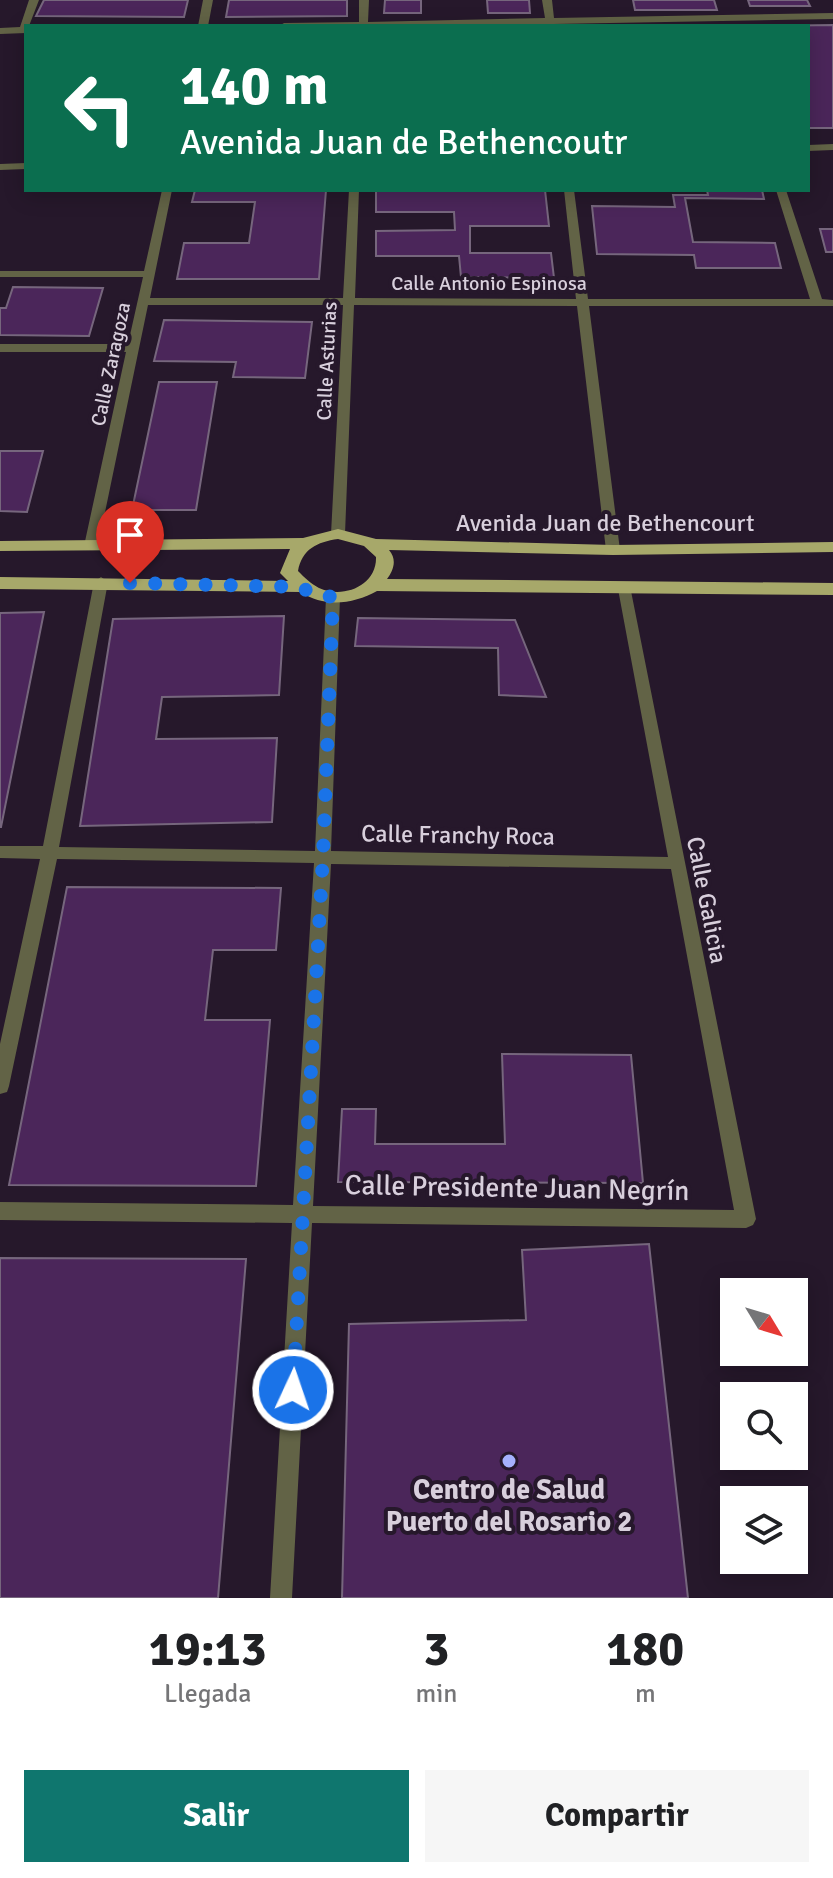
<!DOCTYPE html>
<html lang="es">
<meta charset="utf-8">
<style>
body{margin:0;font-family:Signika,sans-serif;background:#f6f6f6;color:#202124;height:100vh;display:flex;flex-direction:column;font-size:30px;white-space:nowrap}
*{box-sizing:border-box;margin:0}
p{font-size:26px;color:#757577}
.icon{flex:none;width:44px;height:44px;fill:none;stroke:currentColor;stroke-width:2;stroke-linecap:round;stroke-linejoin:round}
.map{position:relative;height:1598px;overflow:hidden}
.drawer{display:flex;flex-direction:column;background:#fff;flex:1}
.drawer>*{flex:none}
.hud{position:absolute;left:24px;top:24px;width:786px;height:168px;border-radius:0px;box-shadow:0 4px 20px #0003;background:#0b6e4f;color:#fff;overflow:hidden}
.needle{width:52px;rotate:128deg}
.tools{position:absolute;left:720px;top:1278px;display:grid;gap:16px}
.tools a{display:grid;place-items:center;width:88px;height:88px;border-radius:0px;background:#fff;box-shadow:0 4px 20px #0003;font-size:40px}
.pin{position:absolute;display:grid;place-items:center;width:68px;height:68px;color:#fff;margin:-82px -34px;border-radius:50% 50% 50% 0;rotate:-45deg;box-shadow:0 0 8px #0007}
.pin .icon{rotate:45deg}
.me{position:absolute;width:88px;margin:-44px;rotate:3deg;stroke-linejoin:round;filter:drop-shadow(0 0 6px #0008)}
.turn{display:flex;align-items:center;gap:28px;height:168px;padding:0 24px;font-size:36px}
.turn .icon{width:104px;height:104px;stroke-width:2.5}
.turn b{display:block;font-size:56px;line-height:68px}
.eta{display:flex;justify-content:space-evenly;align-items:center;height:136px;text-align:center}
.eta b{font-size:48px;font-weight:700;line-height:56px}
.button{display:flex;gap:16px;margin-top:auto;padding:16px 24px}
.button a{flex:1;height:92px;border-radius:0px;background:#0f766e;color:#fff;font-size:32px;font-weight:700;line-height:92px;text-align:center}
.button a+a{background:#f6f6f6;color:#202124}
.map>svg:first-child{display:block}
.building{fill:#4b265a;stroke:#76667d;stroke-width:2}
.lines{fill:none;stroke-linecap:round;stroke-linejoin:round}
.street{fill:#626346;fill-rule:evenodd}
.primary{fill:#a7a86a;fill-rule:evenodd}
.route{stroke:#1a73e8;stroke-width:14;stroke-dasharray:0 25.2}
.poi-dot{fill:#a5b1fc;stroke:#26182b;stroke-width:3}
.labels{text-anchor:middle;dominant-baseline:central;stroke-width:8;stroke-linejoin:round;paint-order:stroke}
.far-street-label{font-size:20px;fill:#d8cfdc;stroke:#26182b}
.street-label{font-size:24px;fill:#d8cfdc;stroke:#26182b}
.near-street-label{font-size:28px;fill:#d8cfdc;stroke:#26182b}
.near-poi-label{font-size:28px;font-weight:bold;fill:#d8cfdc;stroke:#26182b}
</style>
<div class="map">
<svg width="833" height="1598" viewBox="0 0 833 1598">
<rect width="100%" height="100%" fill="#26182b"/>
<!-- building -->
<g class="building">
<polygon points="44,0 188,0 184,17 36,16"/>
<polygon points="229,0 347,0 347,16 226,17"/>
<polygon points="385,0 421,0 421,13 384,13"/>
<polygon points="487,0 529,0 530,13 488,13"/>
<polygon points="633,0 714,0 717,10 635,10"/>
<polygon points="748,0 807,0 810,6 750,6"/>
<polygon points="833,25 833,128 808,128 808,26 761,26"/>
<polygon points="195,190 326,190 319,279 177,279 184,243 249,243 255,202 192,202"/>
<polygon points="376,190 545,190 549,226 470,226 470,253 551,253 554,278 461,277 459,256 376,256 376,231 455,230 454,212 376,212"/>
<polygon points="707,190 762,190 764,199 685,198 693,242 775,243 781,268 696,268 694,255 597,254 592,206 675,207 673,195 708,195"/>
<polygon points="820,229 833,229 833,252 826,252"/>
<polygon points="13,287 103,288 89,336 0,335 0,308 6,308"/>
<polygon points="164,320 312,322 305,378 233,377 236,362 154,361"/>
<polygon points="159,382 217,382 196,510 132,510"/>
<polygon points="0,451 43,451 27,512 0,511"/>
<polygon points="44,612 1,827 0,827 0,613"/>
<polygon points="284,616 279,695 162,697 156,739 277,738 272,822 80,826 113,619"/>
<polygon points="358,618 515,620 546,697 499,695 498,648 355,646"/>
<polygon points="67,887 281,888 276,950 213,950 205,1020 270,1020 256,1186 9,1185"/>
<polygon points="502,1054 631,1055 643,1183 338,1182 342,1109 376,1109 375,1144 505,1144"/>
<polygon points="649,1244 688,1598 342,1598 349,1324 526,1320 522,1250"/>
<polygon points="0,1258 246,1259 218,1598 0,1598"/>
</g>
<g class="lines">
<!-- street -->
<g class="street">
<polygon points="29,0 39,0 29,26 26,26 26,33 0,34 0,28 20,27"/>
<polygon points="203,0 213,0 208,26 198,26"/>
<polygon points="359,0 369,0 368,22 545,18 542,0 552,0 554,18 833,13 833,19 554,24 555,26 279,26 284,23 359,22"/>
<polygon points="833,144 833,150 808,151 808,145"/>
<polygon points="26,163 26,169 0,170 0,164"/>
<polygon points="162,190 172,190 150,298 343,298 349,190 359,190 355,298 576,299 564,190 574,190 588,299 810,299 776,190 786,190 822,299 833,300 833,306 589,306 620,550 613,554 606,550 577,306 354,305 345,534 338,538 331,534 343,305 148,305 98,546 91,550 84,546 126,352 0,352 0,344 128,344 143,277 0,277 0,271 144,271"/>
<path d="M101,577L108,582L59,847L315,851L326,597L333,592L340,597L331,851L668,857L618,589L625,584L630,586L756,1219L753,1225L746,1228L312,1223L292,1598H270L292,1223L0,1220V1202L293,1205L314,863L57,859L9,1086L7,1092L0,1094V1044L40,859L0,858V846H43L94,582ZM331,864L671,869L734,1210L313,1206Z"/>
</g>
<!-- primary -->
<path class="primary" d="M338,529L376,539L613,545L833,542V552L613,555L389,550C397,559 394,570 387,579L833,583V595L377,591C354,604 324,608 301,592L0,589V577L288,581L280,573L290,549L0,551V541L303,538ZM338,539L364,546L376,557C377,586 343,599 319,588C311,584 304,577 298,571C302,549 317,542 338,539Z"/>
</g>
<g class="lines">
<!-- route -->
<polyline class="route" points="130,583 300,587 314,594 333,597 323,856 293,1390"/>
</g>
<!-- markers -->
<circle class="poi-dot" cx="509" cy="1461" r="8"/>
<g class="labels">
<!-- far-street labels -->
<g class="far-street-label">
<text x="489" y="283">Calle Antonio Espinosa</text>
<text transform="translate(327 361) rotate(-87)">Calle Asturias</text>
<text transform="translate(111 364) rotate(-78)">Calle Zaragoza</text>
</g>
<!-- street labels -->
<g class="street-label">
<text x="605" y="523">Avenida Juan de Bethencourt</text>
<text transform="translate(458 835) rotate(1)">Calle Franchy Roca</text>
<text transform="translate(707 900) rotate(79)">Calle Galicia</text>
</g>
<!-- near-street labels -->
<g class="near-street-label">
<text transform="translate(517 1188) rotate(1)">Calle Presidente Juan Negrín</text>
</g>
<!-- near-poi labels -->
<g class="near-poi-label">
<text x="509" y="1490">Centro de Salud<tspan x="509" dy="32">Puerto del Rosario 2</tspan></text>
</g>
</g>
</svg>
<div class="tools">
<a><svg class="needle" viewBox="-14 -14 28 28"><path d="M0-13l5 13h-10z" fill="#e53935"/><path d="M0 13l5-13h-10z" fill="#757577"/></svg></a>
<a><svg class="icon" aria-label="search" viewBox="0 0 24 24"><circle cx="10" cy="10" r="6"/><path d="M15 15l6 6"/></svg></a>
<a><svg class="icon" aria-label="layers" viewBox="0 0 24 24"><path d="M12 4l9 5-9 5-9-5zM3 14l9 5 9-5"/></svg></a>
</div>
<div class="pin" style="left:130px;top:583px;background:#d93025"><svg class="icon" aria-label="arrive" viewBox="0 0 24 24"><path d="M6 21V4h12l-3 4 3 4H6"/></svg></div>
<svg class="me" style="left:293px;top:1390px" viewBox="-20 -20 40 40"><circle r="17" fill="#1a73e8" stroke="#fff" stroke-width="3"/><path d="M0-11L8 9 0 5-8 9z" fill="#fff"/></svg>
<div class="hud">
<div class="turn"><svg class="icon" aria-label="left" viewBox="0 0 24 24"><path d="M17 20v-9H6M10 6l-5 5 5 5"/></svg><div><b>140 m</b>Avenida Juan de Bethencoutr</div></div>
</div>
</div>
<section class="drawer">
<div class="eta">
<div><b>19:13</b><p>Llegada</p></div>
<div><b>3</b><p>min</p></div>
<div><b>180</b><p>m</p></div>
</div>
<div class="button"><a>Salir</a><a>Compartir</a></div>
</section>
